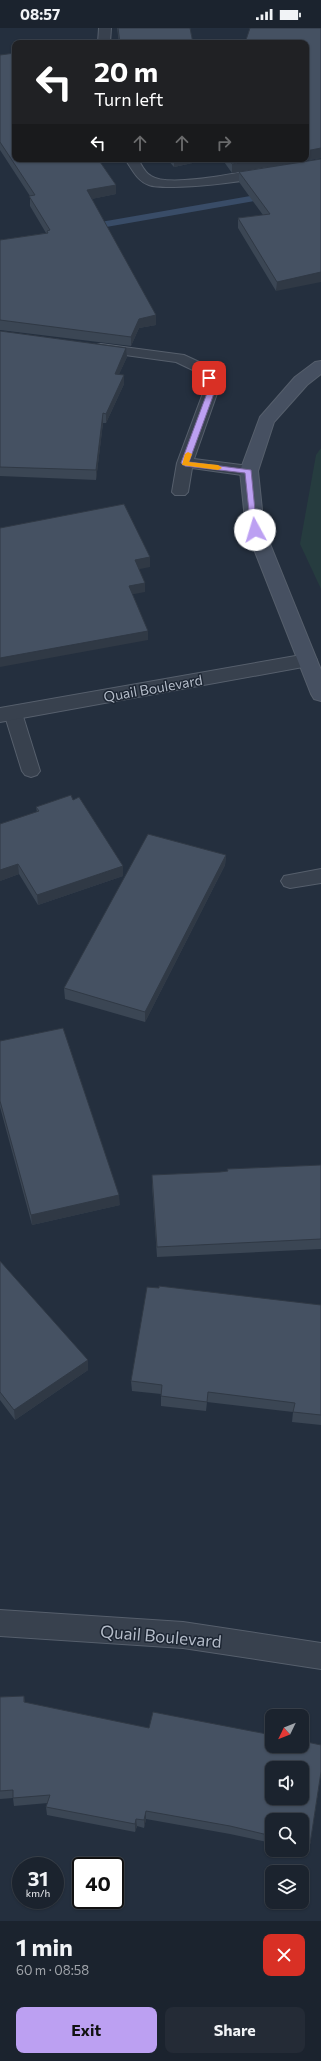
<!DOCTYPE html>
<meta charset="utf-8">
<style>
body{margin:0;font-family:Commissioner,sans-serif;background:#242b36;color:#f1f3f6;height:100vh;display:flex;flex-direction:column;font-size:15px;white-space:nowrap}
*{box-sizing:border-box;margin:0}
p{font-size:13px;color:#a0a4aa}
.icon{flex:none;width:22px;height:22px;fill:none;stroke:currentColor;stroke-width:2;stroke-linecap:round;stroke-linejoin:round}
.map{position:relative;height:1893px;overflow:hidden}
.panel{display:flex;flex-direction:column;background:#1b232e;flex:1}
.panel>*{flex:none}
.hud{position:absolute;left:12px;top:12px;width:297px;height:122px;border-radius:8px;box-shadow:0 1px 3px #0004,0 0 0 1px #39404a;background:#202124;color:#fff;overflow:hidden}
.needle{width:26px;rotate:227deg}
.fabs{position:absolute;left:265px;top:1681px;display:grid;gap:8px}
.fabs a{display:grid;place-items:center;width:44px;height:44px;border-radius:8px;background:#1b232e;box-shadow:0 1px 3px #0004,0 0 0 1px #39404a;font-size:20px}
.speed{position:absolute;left:12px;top:1829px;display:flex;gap:8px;font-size:20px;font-weight:700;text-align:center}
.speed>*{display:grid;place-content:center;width:52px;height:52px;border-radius:50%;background:#1b232e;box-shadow:0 1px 3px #0004,0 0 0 1px #39404a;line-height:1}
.speed small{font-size:10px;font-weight:400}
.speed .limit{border:2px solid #111;border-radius:6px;background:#fff;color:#111}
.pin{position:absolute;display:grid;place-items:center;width:34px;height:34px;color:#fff;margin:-17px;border-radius:8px;box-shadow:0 2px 6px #0006}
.me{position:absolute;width:44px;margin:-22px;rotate:354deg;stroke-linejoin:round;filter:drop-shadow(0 0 3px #0008)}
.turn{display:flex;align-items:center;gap:14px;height:84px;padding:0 16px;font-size:18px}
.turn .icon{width:52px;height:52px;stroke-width:2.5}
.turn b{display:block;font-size:28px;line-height:34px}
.lanes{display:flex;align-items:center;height:38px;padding:0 16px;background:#0003;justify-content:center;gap:20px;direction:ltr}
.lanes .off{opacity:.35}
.round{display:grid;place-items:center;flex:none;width:42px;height:42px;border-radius:8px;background:#242b36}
.summary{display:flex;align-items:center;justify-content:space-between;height:68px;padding:0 16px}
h1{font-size:24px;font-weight:700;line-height:30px}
.primary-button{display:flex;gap:8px;margin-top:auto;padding:8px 16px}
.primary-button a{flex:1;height:46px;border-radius:8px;background:#bca0f2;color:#111;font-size:16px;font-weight:700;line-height:46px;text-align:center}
.primary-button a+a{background:#242b36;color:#f1f3f6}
.status{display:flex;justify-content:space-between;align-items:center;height:28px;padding:0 20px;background:#1b232e;direction:ltr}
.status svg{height:11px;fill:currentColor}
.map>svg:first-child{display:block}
.green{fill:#263c3f}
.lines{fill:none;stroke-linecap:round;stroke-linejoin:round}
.stream{fill:#394c67;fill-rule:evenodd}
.lane-casing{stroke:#565f6c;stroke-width:2}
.street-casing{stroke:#565f6c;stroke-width:2}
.secondary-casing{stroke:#565f6c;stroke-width:2}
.lane{fill:#38414e;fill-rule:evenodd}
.street{fill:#38414e;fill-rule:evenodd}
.secondary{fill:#465061;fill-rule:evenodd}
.wall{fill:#3b4654}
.shaded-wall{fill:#303945}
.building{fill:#455162;stroke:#303945;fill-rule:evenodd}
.route{fill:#bca0f2;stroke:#7a689d}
.slow{fill:#f59e0b}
.labels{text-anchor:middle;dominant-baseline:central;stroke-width:3;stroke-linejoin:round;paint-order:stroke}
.street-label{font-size:14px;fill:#b4bcc9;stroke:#1d2633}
.near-street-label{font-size:17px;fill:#b4bcc9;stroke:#1d2633}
</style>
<div class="status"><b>08:57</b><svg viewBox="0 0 49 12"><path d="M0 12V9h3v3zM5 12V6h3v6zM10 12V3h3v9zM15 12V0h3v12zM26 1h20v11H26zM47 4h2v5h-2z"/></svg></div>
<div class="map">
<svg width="321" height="1893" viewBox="0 0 321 1893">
<rect width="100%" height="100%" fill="#242f3e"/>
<!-- green -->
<polygon class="green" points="321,420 321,561 300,516 316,427"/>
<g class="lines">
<!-- stream -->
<polygon class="stream" points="268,165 271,166 271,170 89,202 84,199 89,196"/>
<defs>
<g id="lane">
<polygon points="99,0 111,0 110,15 98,15"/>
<path d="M125,131H138C141,136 145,145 151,148C169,160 241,144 264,140L271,144C263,154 164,163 149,157C137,153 132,141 125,131Z"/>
<polygon points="101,316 184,327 210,339 220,357 194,431 249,438 254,440 257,443 254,446 249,448 192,440 188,464 185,467 175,467 172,464 177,435 206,357 199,345 176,334 96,323 94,320 96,317"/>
<polygon points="13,679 19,681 22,685 40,743 37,747 31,749 25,747 22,743 4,685 7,681"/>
<polygon points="321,841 321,855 290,860 284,858 281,853 284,848"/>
</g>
<g id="street">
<polygon points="307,626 314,627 317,632 314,637 0,694 0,680"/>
<polygon points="0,1582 183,1594 321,1615 321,1641 183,1620 0,1608"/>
</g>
<polygon id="secondary" points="321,333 321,346 307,357 274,394 258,443 264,501 321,642 321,673 314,671 311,666 246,501 240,443 260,389 295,349 315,334"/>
</defs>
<!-- lane casing -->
<use href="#lane" class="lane-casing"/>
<!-- street casing -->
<use href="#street" class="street-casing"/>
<!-- secondary casing -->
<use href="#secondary" class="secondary-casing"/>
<!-- lane -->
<use href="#lane" class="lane"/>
<!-- street -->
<use href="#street" class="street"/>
<!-- secondary -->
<use href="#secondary" class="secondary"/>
</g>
<!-- wall -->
<g class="wall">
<polygon points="117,0 190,0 193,15 119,15"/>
<polygon points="321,0 321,130 232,145 222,131 306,131"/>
<polygon points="0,27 116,157 116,166 91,171 156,297 139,300 131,318 0,302 0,212 46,205 30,178 30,168 0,122"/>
<polygon points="167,131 211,131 174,139"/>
<polygon points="321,131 276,263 238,200 238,190 263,187 239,154 239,144"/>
<polygon points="0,303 126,320 127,329 119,346 124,356 106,395 103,395 96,452 0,448"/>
<polygon points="36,779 123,848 38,877 19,846 0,853 37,784"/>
<polygon points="226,827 225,837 145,994 65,971 64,960"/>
<polygon points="0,1013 120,1177 32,1197 0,1079"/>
<polygon points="321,1137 321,1221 157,1229 152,1157 152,1147 220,1144"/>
<polygon points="0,1233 88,1342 15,1392 0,1372"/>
<polygon points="321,1277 321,1397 292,1394 293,1384 207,1374 206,1383 161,1378 161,1366 132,1363 131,1353"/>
<polygon points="24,1668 25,1675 321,1745 309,1823 302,1822 302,1792 272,1792 272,1815 230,1806 146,1791 144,1800 137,1798 135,1804 47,1787 46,1779 48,1775 14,1778 13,1770 0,1771 0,1669"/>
</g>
<!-- shaded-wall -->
<g class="shaded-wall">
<polygon points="321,120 321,130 232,145 232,136 259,131 306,131 306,123"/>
<polygon points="174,131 211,131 174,139"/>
<polygon points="116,157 116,166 87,172 87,162"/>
<polygon points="321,244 321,254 276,263 277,254"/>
<polygon points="156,287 156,297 139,300 131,318 131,309 139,291"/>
<polygon points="126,320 127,329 115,355 115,346"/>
<polygon points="124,347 124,356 106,395 106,386"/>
<polygon points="103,385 103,395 96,452 96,442"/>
<polygon points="150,529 150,539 135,542 135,532"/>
<polygon points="145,555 145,564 129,567 129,558"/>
<polygon points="148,603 148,612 0,639 0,630"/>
<polygon points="226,827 225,837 145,994 145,984"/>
<polygon points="18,836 19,846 0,853 0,842"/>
<polygon points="123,838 123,848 38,877 37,867"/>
<polygon points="119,1167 120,1177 32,1197 31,1187"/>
<polygon points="88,1332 88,1342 15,1392 14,1382"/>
<polygon points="146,1783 146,1791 144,1800 144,1792"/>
<polygon points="136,1791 137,1798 135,1804 135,1796"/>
</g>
<!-- building -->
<g class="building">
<polygon points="118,0 190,0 193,15 120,15"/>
<polygon points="250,0 321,0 321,120 306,123 306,15 245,15"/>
<polygon points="15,25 15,131 98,131 116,157 87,162 156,287 139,291 131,309 0,292 0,212 48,205 47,203 50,202 29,168 35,167 0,114 0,27"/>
<polygon points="229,131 259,131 232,136"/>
<polygon points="321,131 321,244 277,254 238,190 270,186 239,144"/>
<polygon points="0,303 126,320 115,346 124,347 106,386 103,385 96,442 0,439"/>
<polygon points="124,476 150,529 135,532 145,555 129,558 148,603 0,630 0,500"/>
<polygon points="71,767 73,772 79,769 123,838 37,867 18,836 0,842 0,796 39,783 36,779"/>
<polygon points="148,806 226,827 145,984 64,960"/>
<polygon points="63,1000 119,1167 31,1187 0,1073 0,1013"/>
<polygon points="321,1137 321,1211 157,1219 152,1147 220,1144 228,1143 227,1141"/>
<polygon points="0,1233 88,1332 14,1382 0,1364"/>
<polygon points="159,1258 321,1277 321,1387 293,1384 295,1375 208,1364 207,1374 161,1368 162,1357 131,1353 147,1259 159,1260"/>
<path d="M24,1668V1674L149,1700L153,1684L272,1707V1718H302V1713L321,1717V1744L310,1816L302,1814V1792H272V1808L230,1798L146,1783L144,1792L136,1791L135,1796L46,1779L50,1767L13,1770V1762L0,1763V1669ZM272,1740H302V1770H272Z"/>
</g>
<!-- route -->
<polygon class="route" points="207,348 212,348 217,357 189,434 251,442 257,503 251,502 245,445 185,438 181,435 210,357 206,350"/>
<!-- slow -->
<polygon class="slow" points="188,424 192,426 189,434 218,437 222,440 218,442 182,437 185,426"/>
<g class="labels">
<!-- street labels -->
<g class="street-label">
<text transform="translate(153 660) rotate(-10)">Quail Boulevard</text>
</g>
<!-- near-street labels -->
<g class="near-street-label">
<text transform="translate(161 1608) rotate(5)">Quail Boulevard</text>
</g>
</g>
</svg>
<div class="fabs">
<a><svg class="needle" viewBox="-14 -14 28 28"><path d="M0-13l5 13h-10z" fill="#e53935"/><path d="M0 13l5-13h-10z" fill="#a0a4aa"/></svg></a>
<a><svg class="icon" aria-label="sound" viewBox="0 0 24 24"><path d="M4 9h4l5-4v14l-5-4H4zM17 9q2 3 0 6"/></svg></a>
<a><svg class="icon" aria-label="search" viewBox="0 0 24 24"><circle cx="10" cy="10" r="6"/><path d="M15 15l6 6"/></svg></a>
<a><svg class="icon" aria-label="layers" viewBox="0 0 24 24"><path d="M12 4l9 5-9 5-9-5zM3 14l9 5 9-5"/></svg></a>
</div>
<div class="speed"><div>31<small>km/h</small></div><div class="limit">40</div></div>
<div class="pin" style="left:209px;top:350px;background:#d93025"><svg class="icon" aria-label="arrive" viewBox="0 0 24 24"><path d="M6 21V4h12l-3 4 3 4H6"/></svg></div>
<svg class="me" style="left:255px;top:502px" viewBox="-20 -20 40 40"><circle r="19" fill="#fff"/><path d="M0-13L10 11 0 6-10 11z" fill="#bca0f2"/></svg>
<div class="hud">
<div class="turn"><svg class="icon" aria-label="left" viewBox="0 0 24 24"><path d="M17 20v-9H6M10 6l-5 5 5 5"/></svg><div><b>20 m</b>Turn left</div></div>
<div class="lanes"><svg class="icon" aria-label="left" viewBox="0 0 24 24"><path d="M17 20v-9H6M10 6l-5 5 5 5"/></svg><svg class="icon off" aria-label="ahead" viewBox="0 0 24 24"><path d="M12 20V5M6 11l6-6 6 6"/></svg><svg class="icon off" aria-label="ahead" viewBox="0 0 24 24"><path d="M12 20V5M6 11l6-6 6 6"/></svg><svg class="icon off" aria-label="right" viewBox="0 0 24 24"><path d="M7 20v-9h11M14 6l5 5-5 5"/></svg></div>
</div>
</div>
<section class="panel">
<div class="summary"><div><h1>1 min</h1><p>60 m · 08:58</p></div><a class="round" style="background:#d93025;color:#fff"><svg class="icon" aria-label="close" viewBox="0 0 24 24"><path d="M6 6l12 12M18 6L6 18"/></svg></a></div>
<div class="primary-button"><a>Exit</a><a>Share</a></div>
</section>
